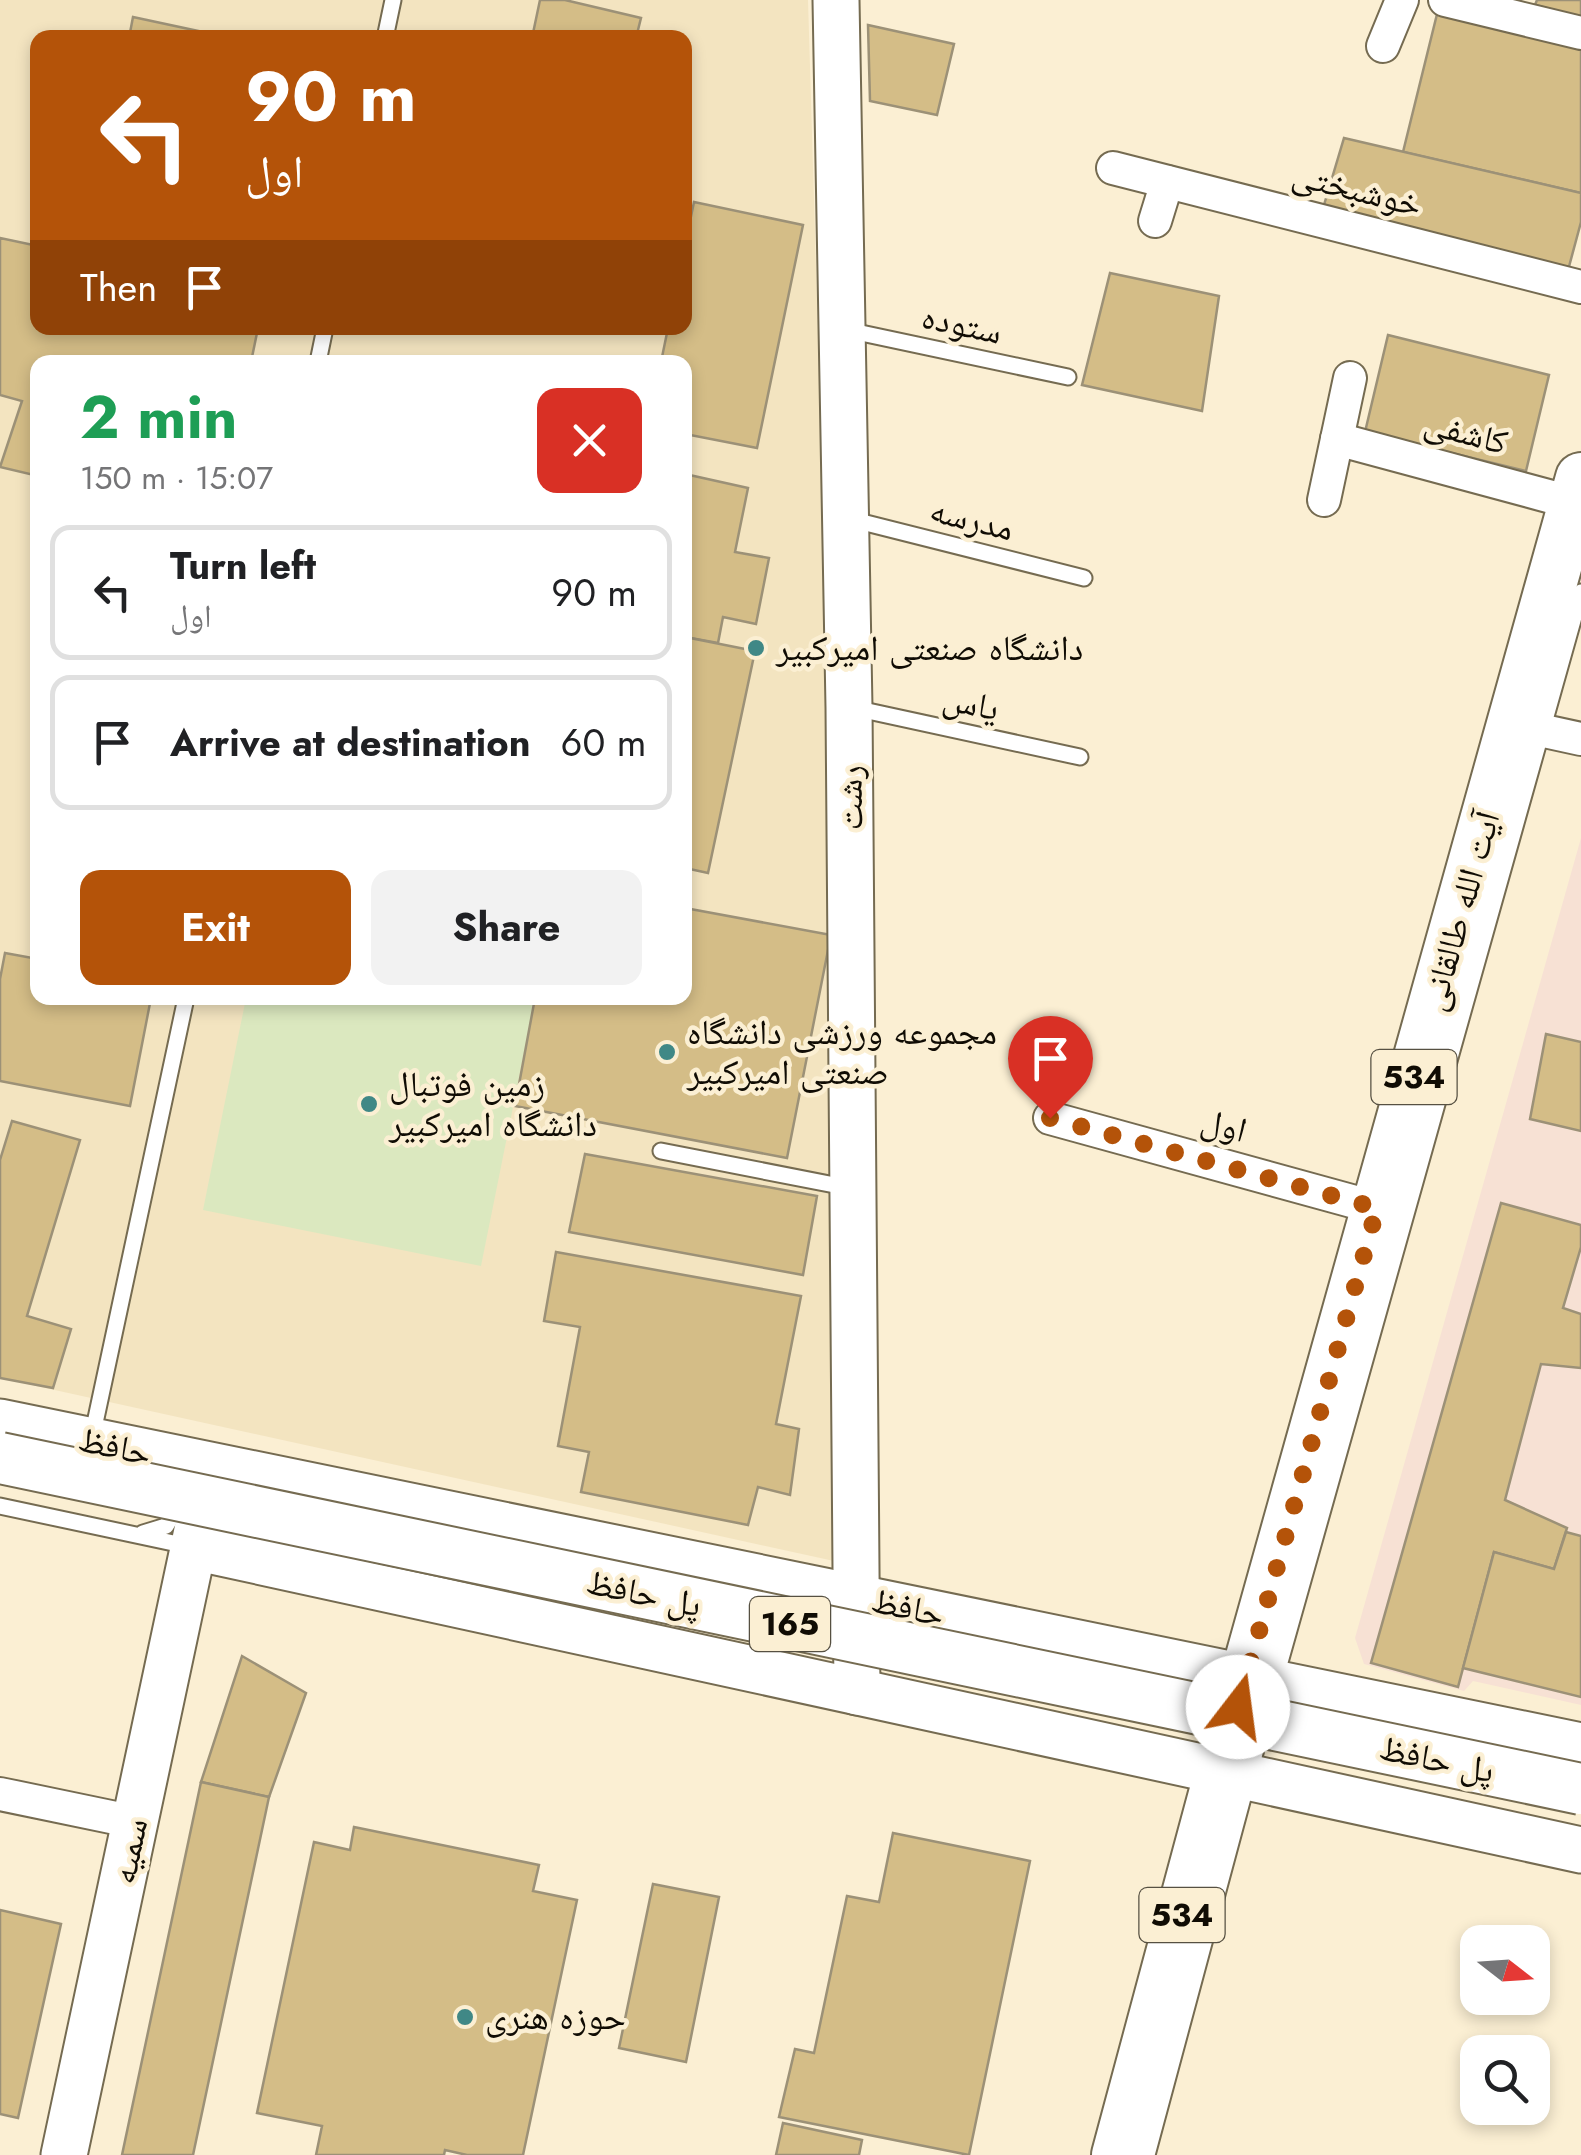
<!DOCTYPE html>
<meta charset="utf-8">
<style>
body{margin:0;font-family:Jost,"Noto Naskh Arabic",sans-serif;background:#f2f2f2;color:#202124;height:100vh;display:flex;flex-direction:column;font-size:38px;white-space:nowrap}
*{box-sizing:border-box;margin:0}
p{font-size:32px;color:#757577}
.icon{flex:none;width:55px;height:55px;fill:none;stroke:currentColor;stroke-width:2;stroke-linecap:round;stroke-linejoin:round}
.map{position:relative;flex:1;overflow:hidden}
.side{position:absolute;left:30px;top:355px;width:662px;height:650px;display:flex;flex-direction:column;background:#fff;border-radius:20px;box-shadow:0 5px 15px #0003}
.side>*{flex:none}
.hud{position:absolute;left:30px;top:30px;width:662px;height:305px;border-radius:20px;box-shadow:0 5px 15px #0003;background:#b45309;color:#fff;overflow:hidden}
.needle{width:65px;rotate:107deg}
.fabs{position:absolute;left:1460px;top:1925px;display:grid;gap:20px}
.fabs a{display:grid;place-items:center;width:90px;height:90px;border-radius:20px;background:#fff;box-shadow:0 5px 15px #0003;font-size:50px}
.pin{position:absolute;display:grid;place-items:center;width:85px;height:85px;color:#fff;margin:-102px -42px;border-radius:50% 50% 50% 0;rotate:-45deg;box-shadow:0 0 10px #0007}
.pin .icon{rotate:45deg}
.me{position:absolute;width:110px;margin:-55px;rotate:15deg;stroke-linejoin:round;filter:drop-shadow(0 0 8px #0008)}
.turn{display:flex;align-items:center;gap:35px;height:210px;padding:0 50px;font-size:45px}
.turn .icon{width:130px;height:130px;stroke-width:2.5}
.turn b{display:block;font-size:70px;line-height:85px}
.then{display:flex;align-items:center;height:95px;padding:0 50px;background:#0003;gap:20px;font-size:38px}
.round{display:grid;place-items:center;flex:none;width:105px;height:105px;border-radius:20px;background:#f2f2f2}
.overview{display:flex;align-items:center;justify-content:space-between;height:170px;padding:0 50px}
h1{font-size:60px;font-weight:700;line-height:75px;color:#1e9e55}
.primary-button{display:flex;gap:20px;margin-top:auto;padding:20px 50px}
.primary-button a{flex:1;height:115px;border-radius:20px;background:#b45309;color:#fff;font-size:40px;font-weight:700;line-height:115px;text-align:center}
.primary-button a+a{background:#f2f2f2;color:#202124}
ul{padding:0;list-style:none}
li{display:flex;align-items:center;gap:30px;height:135px;margin:0 20px 15px;padding:0 30px;border:5px solid #e0e0e0;border-radius:20px}
li div{flex:1}
li b{display:block;font-size:38px}
li em{font-style:normal}
.map>svg:first-child{display:block}
.commercial{fill:#f7e1d4}
.built{fill:#f3e4c0;fill-rule:evenodd}
.green{fill:#dbe8bf}
.building{fill:#d4bd87;stroke:#9c9177;stroke-width:2.5}
.lines{fill:none;stroke-linecap:round;stroke-linejoin:round}
.lane-casing{stroke:#756b51;stroke-width:19}
.street-casing{stroke:#756b51;stroke-width:36}
.secondary-casing{stroke:#756b51;stroke-width:49}
.primary-casing{stroke:#756b51;stroke-width:54}
.lane{stroke:#fff;stroke-width:15}
.street{stroke:#fff;stroke-width:32}
.secondary{stroke:#fff;stroke-width:45}
.primary{stroke:#fff;stroke-width:50}
.primary-bridge-casing{stroke:#756b51;stroke-width:54;stroke-linecap:butt}
.primary-bridge{stroke:#fff;stroke-width:50}
.route{stroke:#b45309;stroke-width:18;stroke-dasharray:0 32.4}
.poi-dot{fill:#408886;stroke:#fbefd3;stroke-width:4}
.labels{text-anchor:middle;dominant-baseline:central;stroke-width:9;stroke-linejoin:round;paint-order:stroke}
.shield{fill:#fbefd3;stroke:#565042;stroke-width:2.5}
.shield-label{font-size:32px;font-weight:bold;fill:#100c04}
.street-label{font-size:35px;fill:#100c04;stroke:#fbefd3}
.poi-label{font-size:35px;fill:#100c04;stroke:#fbefd3;text-anchor:start}
</style>
<div class="map">
<svg width="1581" height="2155" viewBox="0 0 1581 2155">
<rect width="100%" height="100%" fill="#fbefd3"/>
<!-- commercial -->
<polygon class="commercial" points="1581,838 1581,1705 1473,1681 1464,1691 1364,1664 1355,1638"/>
<!-- built -->
<path class="built" d="M0,0H808L836,933L834,1561L0,1378ZM38,38H685V328H38ZM38,362H685V998H38Z"/>
<!-- green -->
<polygon class="green" points="246,998 535,998 481,1266 203,1210"/>
<!-- building -->
<g class="building">
<polygon points="540,0 565,0 641,18 636,38 532,38"/>
<polygon points="1537,0 1581,0 1581,17 1535,5"/>
<polygon points="1439,6 1581,41 1581,193 1403,152"/>
<polygon points="133,17 231,38 129,38"/>
<polygon points="868,25 954,44 937,115 870,101"/>
<polygon points="1344,138 1581,193 1581,222 1567,274 1321,215"/>
<polygon points="694,202 803,225 757,448 685,434 685,362 661,362 668,328 685,328 685,245"/>
<polygon points="0,238 38,246 38,328 258,328 251,362 38,362 38,476 0,467 22,401 0,395"/>
<polygon points="1110,273 1219,296 1202,411 1082,385"/>
<polygon points="1388,335 1549,375 1526,471 1365,432"/>
<polygon points="685,474 748,488 735,552 769,558 756,624 723,617 718,643 685,637"/>
<polygon points="685,637 755,651 708,873 685,868"/>
<polygon points="685,908 831,935 787,1158 515,1106 535,998 685,998"/>
<polygon points="5,953 38,959 38,998 151,998 130,1106 0,1081 0,979"/>
<polygon points="1546,1034 1581,1042 1581,1131 1530,1119"/>
<polygon points="12,1121 80,1140 27,1316 71,1329 53,1388 0,1378 0,1160"/>
<polygon points="585,1154 817,1196 803,1275 569,1232"/>
<polygon points="1501,1203 1581,1225 1581,1247 1563,1308 1581,1314 1581,1368 1541,1364 1505,1500 1567,1528 1554,1569 1494,1552 1458,1687 1371,1663"/>
<polygon points="556,1252 801,1296 776,1424 799,1429 790,1495 758,1487 748,1525 581,1492 589,1452 558,1446 580,1327 544,1321"/>
<polygon points="1566,1532 1581,1536 1581,1697 1463,1668 1494,1552 1554,1569"/>
<polygon points="242,1656 306,1693 269,1797 201,1782"/>
<polygon points="201,1782 269,1797 193,2155 122,2155"/>
<polygon points="354,1827 539,1865 533,1891 577,1900 523,2155 467,2155 445,2150 444,2155 316,2155 322,2126 257,2113 314,1842 350,1850"/>
<polygon points="893,1833 1030,1861 969,2155 779,2117 795,2049 814,2053 847,1896 879,1902"/>
<polygon points="653,1884 719,1897 686,2062 619,2048"/>
<polygon points="0,1910 61,1924 18,2118 0,2114"/>
<polygon points="783,2123 862,2140 859,2155 776,2155"/>
</g>
<g class="lines">
<defs>
<g id="lane">
<polyline points="385,38 393,0"/>
<polyline points="847,330 1068,377"/>
<polyline points="318,362 325,328"/>
<polyline points="850,519 1084,578"/>
<polyline points="854,708 1080,757"/>
<polyline points="661,1151 850,1188"/>
<polyline points="92,1437 186,998"/>
<polyline points="0,1506 192,1547"/>
<polyline points="143,1533 166,1526 180,1503"/>
<polyline points="1275,1680 1581,592"/>
<polyline points="1147,2155 1262,1727"/>
</g>
<g id="street">
<polyline points="1445,0 1581,33"/>
<polyline points="1383,46 1402,0"/>
<polyline points="1113,168 1581,287"/>
<polyline points="1155,221 1167,182"/>
<polyline points="1337,439 1574,503"/>
<polyline points="1324,500 1350,378"/>
<polyline points="1512,724 1581,739"/>
<polyline points="1050,1118 1377,1208"/>
<polyline points="0,1794 135,1822"/>
</g>
<g id="secondary">
<polyline points="836,0 849,707 857,1692"/>
<polyline points="0,1422 1581,1746"/>
<polyline points="194,1547 1581,1850"/>
<polyline points="64,2155 199,1521"/>
</g>
<polyline id="primary" points="1117,2155 1246,1675 1581,478"/>
</defs>
<!-- lane casing -->
<use href="#lane" class="lane-casing"/>
<!-- street casing -->
<use href="#street" class="street-casing"/>
<!-- secondary casing -->
<use href="#secondary" class="secondary-casing"/>
<!-- primary casing -->
<use href="#primary" class="primary-casing"/>
<!-- lane -->
<use href="#lane" class="lane"/>
<!-- street -->
<use href="#street" class="street"/>
<!-- secondary -->
<use href="#secondary" class="secondary"/>
<!-- primary -->
<use href="#primary" class="primary"/>
<defs>
<polyline id="primary-bridge" points="0,1458 1581,1789"/>
</defs>
<!-- primary-bridge casing -->
<use href="#primary-bridge" class="primary-bridge-casing"/>
<!-- primary-bridge -->
<use href="#primary-bridge" class="primary-bridge"/>
</g>
<g class="lines">
<!-- route -->
<polyline class="route" points="1050,1118 1377,1208 1238,1707"/>
</g>
<!-- markers -->
<g class="poi-dot">
<circle cx="756" cy="648" r="10"/>
<circle cx="667" cy="1052" r="10"/>
<circle cx="369" cy="1104" r="10"/>
<circle cx="465" cy="2017" r="10"/>
</g>
<g class="labels">
<!-- shield labels -->
<g class="shield">
<rect x="1371.5" y="1050" width="85" height="54" rx="8"/>
<rect x="750" y="1597" width="80" height="54" rx="8"/>
<rect x="1139.5" y="1888" width="85" height="54" rx="8"/>
</g>
<g class="shield-label">
<text x="1414" y="1077">534</text>
<text x="790" y="1624">165</text>
<text x="1182" y="1915">534</text>
</g>
<!-- street labels -->
<g class="street-label">
<text transform="translate(1357 189) rotate(14)">خوشبختی</text>
<text transform="translate(962 324) rotate(12)">ستوده</text>
<text transform="translate(1466 432) rotate(15)">کاشفی</text>
<text transform="translate(972 519) rotate(14)">مدرسه</text>
<text transform="translate(971 703) rotate(12)">یاس</text>
<text transform="translate(850 798) rotate(-91)">رشت</text>
<text transform="translate(1460 911) rotate(-74)">آیت الله طالقانی</text>
<text transform="translate(1224 1125) rotate(15)">اول</text>
<text transform="translate(115 1446) rotate(12)">حافظ</text>
<text transform="translate(644 1593) rotate(12)">پل حافظ</text>
<text transform="translate(908 1607) rotate(12)">حافظ</text>
<text transform="translate(1437 1759) rotate(12)">پل حافظ</text>
<text transform="translate(129 1851) rotate(-78)">سمیه</text>
</g>
<!-- poi labels -->
<g class="poi-label">
<text x="776" y="648">دانشگاه صنعتی امیرکبیر</text>
<text x="687" y="1032">مجموعه ورزشی دانشگاه<tspan x="687" dy="40">صنعتی امیرکبیر</tspan></text>
<text x="389" y="1084">زمین فوتبال<tspan x="389" dy="40">دانشگاه امیرکبیر</tspan></text>
<text x="485" y="2017">حوزه هنری</text>
</g>
</g>
</svg>
<div class="fabs">
<a><svg class="needle" viewBox="-14 -14 28 28"><path d="M0-13l5 13h-10z" fill="#e53935"/><path d="M0 13l5-13h-10z" fill="#757577"/></svg></a>
<a><svg class="icon" aria-label="search" viewBox="0 0 24 24"><circle cx="10" cy="10" r="6"/><path d="M15 15l6 6"/></svg></a>
</div>
<div class="pin" style="left:1050px;top:1118px;background:#d93025"><svg class="icon" aria-label="arrive" viewBox="0 0 24 24"><path d="M6 21V4h12l-3 4 3 4H6"/></svg></div>
<svg class="me" style="left:1238px;top:1707px" viewBox="-20 -20 40 40"><circle r="19" fill="#fff"/><path d="M0-13L10 11 0 6-10 11z" fill="#b45309"/></svg>
<div class="hud">
<div class="turn"><svg class="icon" aria-label="left" viewBox="0 0 24 24"><path d="M17 20v-9H6M10 6l-5 5 5 5"/></svg><div><b>90 m</b>اول</div></div>
<div class="then">Then<svg class="icon" aria-label="arrive" viewBox="0 0 24 24"><path d="M6 21V4h12l-3 4 3 4H6"/></svg></div>
</div>
<section class="side">
<div class="overview"><div><h1>2 min</h1><p>150 m · 15:07</p></div><a class="round" style="background:#d93025;color:#fff"><svg class="icon" aria-label="close" viewBox="0 0 24 24"><path d="M6 6l12 12M18 6L6 18"/></svg></a></div>
<ul>
<li><svg class="icon" aria-label="left" viewBox="0 0 24 24"><path d="M17 20v-9H6M10 6l-5 5 5 5"/></svg><div><b>Turn left</b><p>اول</p></div><em>90 m</em></li>
<li><svg class="icon" aria-label="arrive" viewBox="0 0 24 24"><path d="M6 21V4h12l-3 4 3 4H6"/></svg><div><b>Arrive at destination</b></div><em>60 m</em></li>
</ul>
<div class="primary-button"><a>Exit</a><a>Share</a></div>
</section>
</div>
